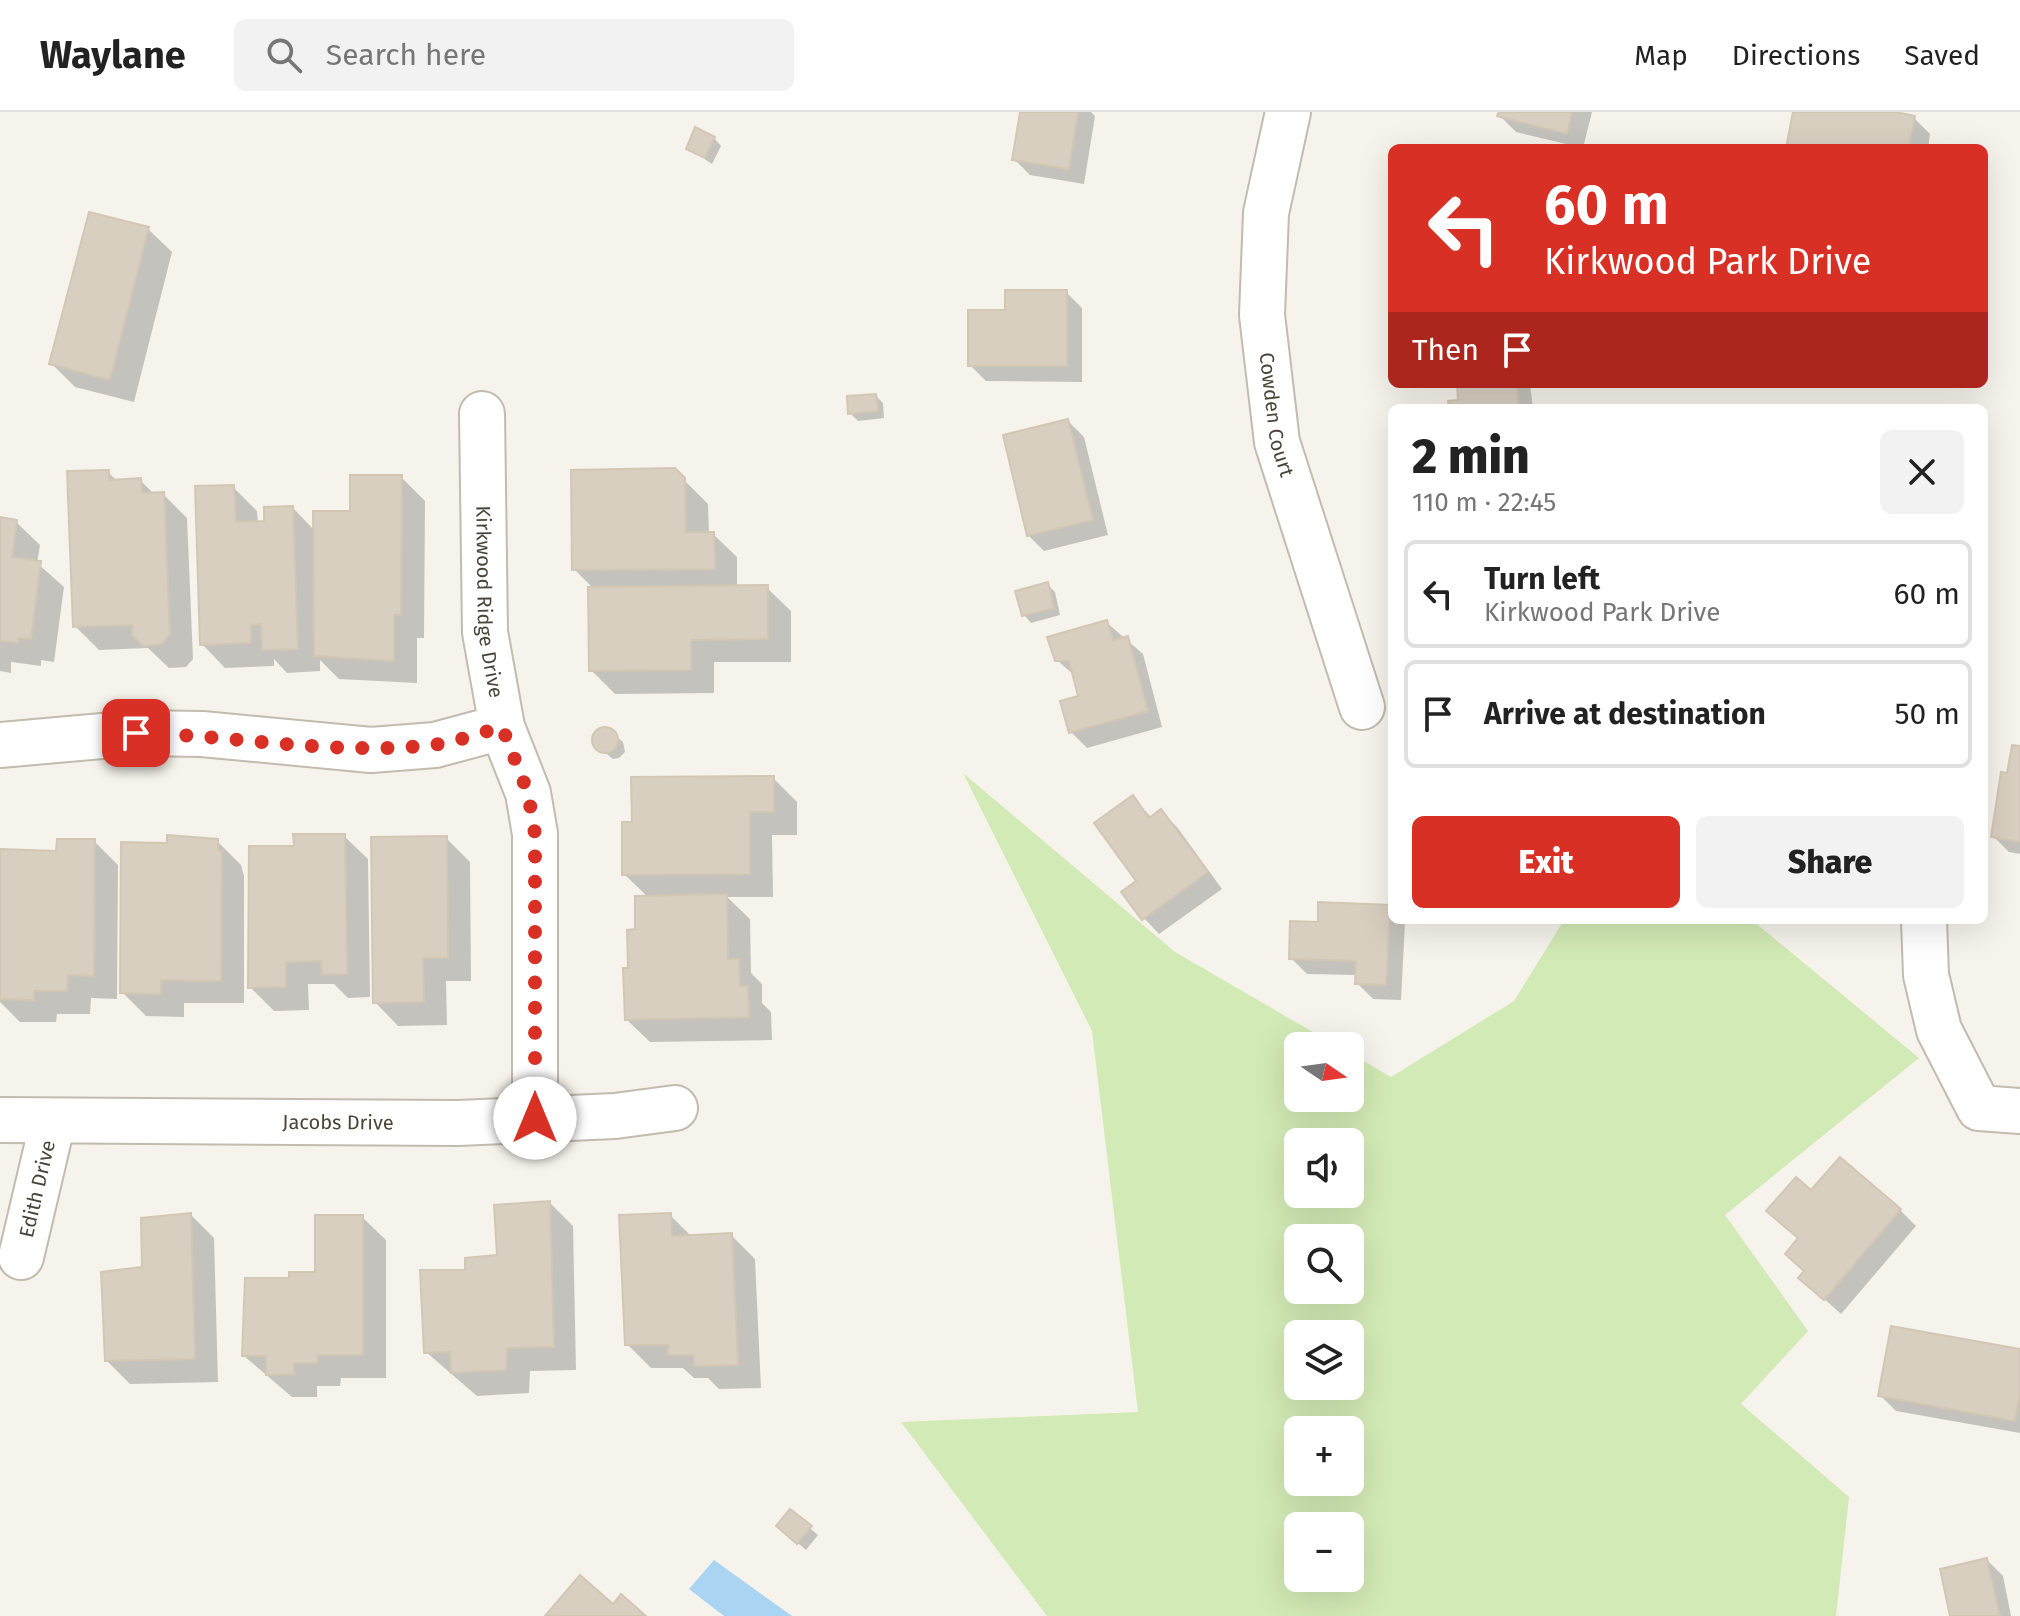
<!DOCTYPE html>
<meta charset="utf-8">
<style>
body{margin:0;font-family:"Fira Sans",sans-serif;background:#f2f2f2;color:#222;height:100vh;display:flex;flex-direction:column;font-size:30px;white-space:nowrap}
*{box-sizing:border-box;margin:0}
p{font-size:26px;color:#767676}
.icon{flex:none;width:44px;height:44px;fill:none;stroke:currentColor;stroke-width:2;stroke-linecap:round;stroke-linejoin:round}
.map{position:relative;flex:1;overflow:hidden}
.details{position:absolute;left:1388px;top:292px;width:600px;height:520px;display:flex;flex-direction:column;background:#fff;border-radius:12px;box-shadow:0 8px 32px #0002}
.details>*{flex:none}
.guide{position:absolute;left:1388px;top:32px;width:600px;height:244px;border-radius:12px;box-shadow:0 8px 32px #0002;background:#d93025;color:#fff;overflow:hidden}
.needle{width:52px;rotate:103deg}
.tools{position:absolute;left:1284px;top:920px;display:grid;gap:16px}
.tools a{display:grid;place-items:center;width:80px;height:80px;border-radius:12px;background:#fff;box-shadow:0 8px 32px #0002;font-size:40px}
.pin{position:absolute;display:grid;place-items:center;width:68px;height:68px;color:#fff;margin:-34px;border-radius:16px;box-shadow:0 4px 12px #0006}
.me{position:absolute;width:88px;margin:-44px;rotate:0deg;stroke-linejoin:round;filter:drop-shadow(0 0 6px #0008)}
.turn{display:flex;align-items:center;gap:28px;height:168px;padding:0 24px;font-size:36px}
.turn .icon{width:104px;height:104px;stroke-width:2.5}
.turn b{display:block;font-size:56px;line-height:68px}
.then{display:flex;align-items:center;height:76px;padding:0 24px;background:#0003;gap:16px;font-size:30px}
.round{display:grid;place-items:center;flex:none;width:84px;height:84px;border-radius:12px;background:#f2f2f2}
.overview{display:flex;align-items:center;justify-content:space-between;height:136px;padding:0 24px}
h1{font-size:48px;font-weight:800;line-height:60px}
.primary-button{display:flex;gap:16px;margin-top:auto;padding:16px 24px}
.primary-button a{flex:1;height:92px;border-radius:12px;background:#d93025;color:#fff;font-size:32px;font-weight:800;line-height:92px;text-align:center}
.primary-button a+a{background:#f2f2f2;color:#222}
ul{padding:0;list-style:none}
li{display:flex;align-items:center;gap:24px;height:108px;margin:0 16px 12px;padding:0 8px;border:4px solid #e0e0e0;border-radius:12px}
li div{flex:1}
li b{display:block;font-size:30px}
li em{font-style:normal}
header{display:flex;align-items:center;gap:48px;box-sizing:border-box;height:112px;padding:0 40px;background:#fff;border-bottom:2px solid #e0e0e0}
header strong{font-size:38px}
nav{display:flex;gap:44px;margin-inline-start:auto;font-size:28px}
.search{width:560px;height:72px;background:#f2f2f2;display:flex;align-items:center;gap:20px;box-sizing:border-box;padding:0 28px;border-radius:12px;color:#767676;font-size:30px}
.map>svg:first-child{display:block}
.green{fill:#d2eab5;fill-rule:evenodd}
.water{fill:#a9d4f2}
.shadow{fill:#0003}
.building{fill:#d8cfc1;stroke:#d3c7b4;stroke-width:2}
.lines{fill:none;stroke-linecap:round;stroke-linejoin:round}
.minor-casing{stroke:#c2bbae;stroke-width:48}
.minor{stroke:#fff;stroke-width:44}
.route{stroke:#d93025;stroke-width:14;stroke-dasharray:0 25.2}
.labels{text-anchor:middle;dominant-baseline:central;stroke-width:6;stroke-linejoin:round;paint-order:stroke}
.street-label{font-size:20px;fill:#4b4439;stroke:#fff}
</style>
<header>
<strong>Waylane</strong>
<div class="search"><svg class="icon" aria-label="search" viewBox="0 0 24 24"><circle cx="10" cy="10" r="6"/><path d="M15 15l6 6"/></svg>Search here</div>
<nav><a>Map</a><a>Directions</a><a>Saved</a></nav>
</header>
<div class="map">
<svg width="2020" height="1504" viewBox="0 0 2020 1504">
<rect width="100%" height="100%" fill="#f6f3ec"/>
<!-- green -->
<path class="green" d="M963,661L1175,840L1337,934H1298V986H1350V941L1391,965L1514,889L1564,808H1752L1919,946L1725,1103L1808,1219L1741,1292L1849,1385L1836,1504H1047L901,1310L1138,1300L1092,919ZM1298,1030H1350V1082H1298ZM1298,1126H1350V1178H1298ZM1298,1222H1350V1274H1298ZM1298,1318H1350V1370H1298ZM1298,1414H1350V1466H1298Z"/>
<!-- water -->
<polygon class="water" points="714,1448 792,1504 724,1504 689,1477"/>
<!-- shadow -->
<g class="shadow">
<polygon points="1022,0 1091,0 1095,4 1084,72 1030,63 1014,47"/>
<polygon points="1501,0 1592,0 1583,36 1516,20 1500,4"/>
<polygon points="1795,0 1886,0 1914,6 1930,22 1928,36 1788,36"/>
<polygon points="714,26 721,34 712,52 688,36"/>
<polygon points="148,117 172,140 134,290 75,275 51,251"/>
<polygon points="1066,180 1082,196 1082,270 986,269 970,253 1007,200"/>
<polygon points="1459,272 1530,272 1533,296 1451,296 1460,289"/>
<polygon points="876,284 883,291 884,306 858,309 850,301"/>
<polygon points="1068,309 1084,325 1108,423 1044,439 1028,423"/>
<polygon points="674,358 708,392 709,422 713,422 737,445 737,476 767,476 791,499 791,550 714,550 714,581 615,582 591,558 594,477 574,457"/>
<polygon points="108,360 118,370 140,368 154,382 163,382 187,406 193,547 186,555 169,556 148,536 99,538 75,514"/>
<polygon points="401,365 425,389 424,526 417,526 417,571 339,567 320,548 320,559 287,561 274,547 274,554 225,556 202,532 233,375 257,399 258,412 266,411 293,396 315,419 352,401"/>
<polygon points="0,407 16,410 40,433 37,451 64,475 54,550 41,548 41,554 11,550 11,561 0,559"/>
<polygon points="1047,472 1055,480 1060,503 1031,511 1024,503"/>
<polygon points="1106,510 1143,542 1162,615 1087,636 1071,620 1081,586 1075,564 1057,548"/>
<polygon points="607,617 623,630 625,640 619,646 613,647 595,633 594,625 600,618"/>
<polygon points="2020,636 2020,742 2009,740 1993,724 2009,663"/>
<polygon points="773,666 797,690 797,723 772,723 773,785 727,785 750,807 751,861 762,872 762,891 771,900 772,928 650,930 626,907 630,858 648,785 624,762 634,712"/>
<polygon points="1133,686 1152,706 1161,700 1177,715 1222,777 1159,822 1144,806"/>
<polygon points="344,724 368,747 370,885 348,886 334,872 308,872 309,898 274,899 250,875 296,736"/>
<polygon points="446,726 470,750 471,869 446,869 447,913 398,914 375,890"/>
<polygon points="94,729 118,753 117,887 91,886 90,902 57,902 56,910 20,910 0,890 0,739 58,741"/>
<polygon points="217,729 241,753 244,764 244,891 184,891 184,905 146,904 122,880 169,733"/>
<polygon points="1390,795 1392,808 1405,811 1401,888 1373,887 1357,871 1357,863 1307,862 1291,846 1320,812"/>
<polygon points="1811,1081 1900,1098 1916,1114 1841,1202 1801,1166 1806,1160 1800,1128"/>
<polygon points="550,1091 573,1114 576,1258 530,1259 529,1281 477,1284 426,1240 467,1160 499,1145"/>
<polygon points="191,1103 214,1126 218,1270 130,1272 106,1248 144,1157"/>
<polygon points="670,1103 692,1125 731,1123 755,1147 761,1276 719,1277 708,1266 694,1266 683,1256 651,1256 627,1232"/>
<polygon points="362,1105 386,1128 386,1266 341,1266 340,1274 317,1274 317,1285 292,1285 244,1244 317,1162"/>
<polygon points="2020,1239 2020,1321 1896,1299 1880,1283"/>
<polygon points="791,1400 818,1423 806,1438 786,1421"/>
<polygon points="1987,1448 2003,1464 2011,1504 1952,1504"/>
</g>
<!-- building -->
<g class="building">
<polygon points="1020,0 1078,0 1069,57 1012,48"/>
<polygon points="1499,0 1572,0 1567,22 1497,4"/>
<polygon points="1793,0 1896,0 1915,4 1909,36 1786,36"/>
<polygon points="695,15 715,25 705,46 686,37"/>
<polygon points="89,100 149,115 110,268 49,252"/>
<polygon points="1005,178 1067,178 1067,254 968,254 968,198 1005,198"/>
<polygon points="1457,272 1517,272 1519,296 1449,296 1448,289 1458,288"/>
<polygon points="876,282 878,299 848,302 847,284"/>
<polygon points="1068,307 1093,408 1027,424 1003,323"/>
<polygon points="675,356 685,366 686,420 714,420 715,457 572,458 571,358"/>
<polygon points="109,358 109,368 141,366 142,381 164,380 170,523 162,532 143,534 132,523 132,513 73,515 67,359"/>
<polygon points="350,363 402,363 401,503 394,503 394,549 314,544 313,399 350,399"/>
<polygon points="234,373 236,410 264,409 264,395 293,394 298,537 262,538 261,512 251,513 251,531 200,533 195,374"/>
<polygon points="0,405 17,408 12,445 41,449 31,527 18,526 18,531 0,529"/>
<polygon points="1048,470 1054,496 1022,504 1015,479"/>
<polygon points="768,473 768,527 691,528 691,558 589,559 588,475"/>
<polygon points="1107,508 1113,528 1128,524 1148,599 1069,621 1060,589 1078,584 1069,549 1055,549 1047,525"/>
<circle cx="605" cy="628" r="13"/>
<polygon points="2012,633 2020,634 2020,730 1991,725 2001,660 2007,661"/>
<polygon points="774,664 774,700 750,700 750,762 622,763 622,710 632,710 631,665"/>
<polygon points="1133,683 1149,706 1161,697 1208,760 1142,808 1121,780 1136,769 1094,711"/>
<polygon points="293,722 345,722 347,862 322,863 321,849 286,850 286,875 248,876 249,734 294,734"/>
<polygon points="167,723 218,727 218,739 222,739 221,869 161,868 161,882 120,881 121,730 167,731"/>
<polygon points="447,724 448,846 423,846 424,890 373,891 371,725"/>
<polygon points="57,727 95,727 94,864 68,863 67,879 34,879 34,888 0,887 0,737 56,739"/>
<polygon points="727,782 728,847 739,847 740,874 748,874 749,905 625,908 623,856 628,856 627,818 635,817 635,784"/>
<polygon points="1318,790 1390,793 1386,873 1355,872 1356,849 1289,847 1290,809 1318,810"/>
<polygon points="1840,1045 1901,1097 1824,1188 1798,1166 1804,1159 1785,1142 1798,1126 1766,1099 1796,1065 1811,1078"/>
<polygon points="550,1089 554,1235 507,1236 506,1258 451,1261 450,1240 424,1241 420,1158 465,1158 465,1146 497,1143 494,1093"/>
<polygon points="191,1101 195,1247 105,1249 101,1160 142,1155 141,1106"/>
<polygon points="671,1101 672,1124 732,1121 738,1253 694,1254 694,1243 668,1243 668,1233 625,1233 619,1103"/>
<polygon points="315,1103 363,1103 363,1243 318,1243 317,1251 294,1251 294,1262 266,1263 266,1244 242,1244 245,1166 289,1166 289,1160 315,1160"/>
<polygon points="1891,1214 2020,1237 2020,1281 2015,1309 1878,1284"/>
<polygon points="790,1397 812,1414 797,1432 776,1414"/>
<polygon points="1987,1446 2000,1504 1950,1504 1940,1457"/>
<polygon points="580,1463 613,1492 621,1482 646,1504 545,1504"/>
</g>
<g class="lines">
<defs>
<g id="minor">
<path id="s1" d="M1288,0L1266,101L1262,203L1277,330L1362,595"/>
<path id="s2" d="M482,302L485,520L502,615L528,681L535,722V1006"/>
<polyline points="0,633 136,621 202,622 371,638 435,633 502,615"/>
<polyline points="1924,808 1926,863 1939,918 1979,996 2020,999"/>
<path id="s3" d="M0,1008L458,1011L615,1004L675,996"/>
<path id="s4" d="M21,1145L53,1009"/>
</g>
</defs>
<!-- minor casing -->
<use href="#minor" class="minor-casing"/>
<!-- minor -->
<use href="#minor" class="minor"/>
</g>
<g class="lines">
<!-- route -->
<path class="route" d="M136,621C234,623 333,644 431,633C454,631 479,621 502,615L528,681L535,722V1006"/>
</g>
<g class="labels">
<!-- street labels -->
<g class="street-label">
<text stroke="none"><textPath href="#s1" startOffset="306">Cowden Court</textPath></text>
<text stroke="none"><textPath href="#s2" startOffset="188">Kirkwood Ridge Drive</textPath></text>
<text stroke="none"><textPath href="#s3" startOffset="338">Jacobs Drive</textPath></text>
<text stroke="none"><textPath href="#s4" startOffset="70">Edith Drive</textPath></text>
</g>
</g>
</svg>
<div class="tools">
<a><svg class="needle" viewBox="-14 -14 28 28"><path d="M0-13l5 13h-10z" fill="#e53935"/><path d="M0 13l5-13h-10z" fill="#767676"/></svg></a>
<a><svg class="icon" aria-label="sound" viewBox="0 0 24 24"><path d="M4 9h4l5-4v14l-5-4H4zM17 9q2 3 0 6"/></svg></a>
<a><svg class="icon" aria-label="search" viewBox="0 0 24 24"><circle cx="10" cy="10" r="6"/><path d="M15 15l6 6"/></svg></a>
<a><svg class="icon" aria-label="layers" viewBox="0 0 24 24"><path d="M12 4l9 5-9 5-9-5zM3 14l9 5 9-5"/></svg></a>
<a>+</a>
<a>−</a>
</div>
<div class="pin" style="left:136px;top:621px;background:#d93025"><svg class="icon" aria-label="arrive" viewBox="0 0 24 24"><path d="M6 21V4h12l-3 4 3 4H6"/></svg></div>
<svg class="me" style="left:535px;top:1006px" viewBox="-20 -20 40 40"><circle r="19" fill="#fff"/><path d="M0-13L10 11 0 6-10 11z" fill="#d93025"/></svg>
<div class="guide">
<div class="turn"><svg class="icon" aria-label="left" viewBox="0 0 24 24"><path d="M17 20v-9H6M10 6l-5 5 5 5"/></svg><div><b>60 m</b>Kirkwood Park Drive</div></div>
<div class="then">Then<svg class="icon" aria-label="arrive" viewBox="0 0 24 24"><path d="M6 21V4h12l-3 4 3 4H6"/></svg></div>
</div>
<section class="details">
<div class="overview"><div><h1>2 min</h1><p>110 m · 22:45</p></div><a class="round"><svg class="icon" aria-label="close" viewBox="0 0 24 24"><path d="M6 6l12 12M18 6L6 18"/></svg></a></div>
<ul>
<li><svg class="icon" aria-label="left" viewBox="0 0 24 24"><path d="M17 20v-9H6M10 6l-5 5 5 5"/></svg><div><b>Turn left</b><p>Kirkwood Park Drive</p></div><em>60 m</em></li>
<li><svg class="icon" aria-label="arrive" viewBox="0 0 24 24"><path d="M6 21V4h12l-3 4 3 4H6"/></svg><div><b>Arrive at destination</b></div><em>50 m</em></li>
</ul>
<div class="primary-button"><a>Exit</a><a>Share</a></div>
</section>
</div>
